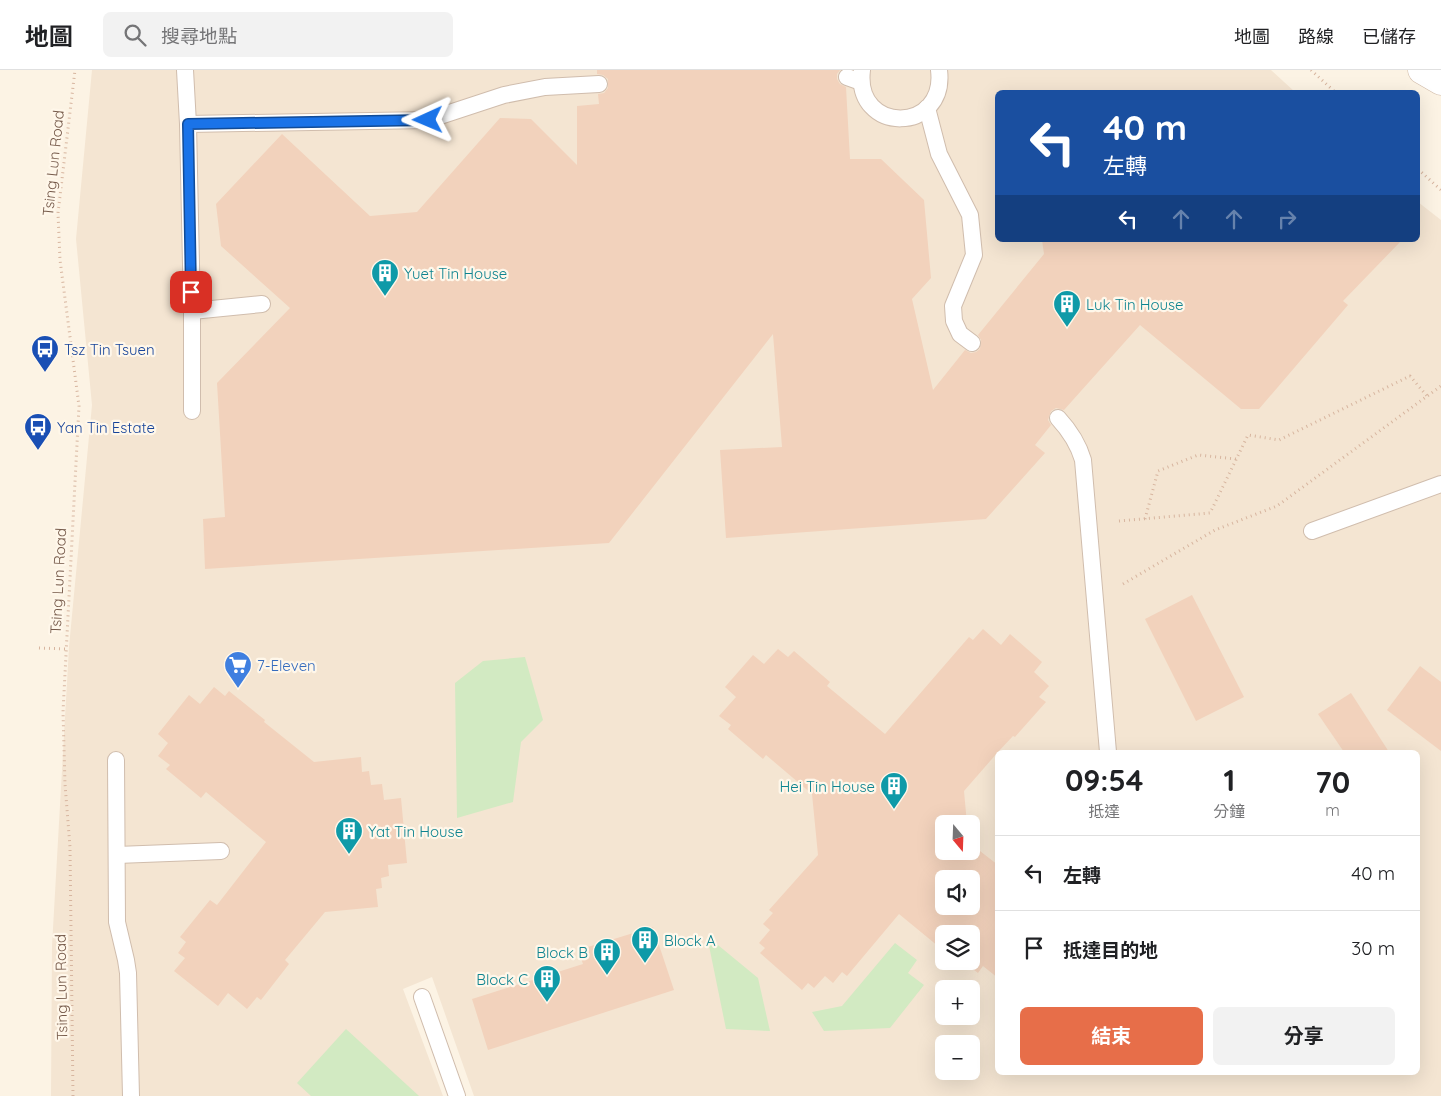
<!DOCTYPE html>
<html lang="zh-TW">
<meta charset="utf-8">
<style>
body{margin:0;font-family:Quicksand,"Noto Sans TC",sans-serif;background:#f2f2f2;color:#202124;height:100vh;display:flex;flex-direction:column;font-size:19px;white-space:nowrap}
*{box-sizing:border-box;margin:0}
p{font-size:16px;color:#757577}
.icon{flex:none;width:28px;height:28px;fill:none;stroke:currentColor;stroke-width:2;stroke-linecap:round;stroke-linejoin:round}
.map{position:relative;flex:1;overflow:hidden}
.details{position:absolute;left:995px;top:680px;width:425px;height:325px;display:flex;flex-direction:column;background:#fff;border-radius:8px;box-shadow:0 5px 20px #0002}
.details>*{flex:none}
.banner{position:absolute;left:995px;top:20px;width:425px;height:152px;border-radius:8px;box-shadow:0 5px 20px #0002;background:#1a4fa0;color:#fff;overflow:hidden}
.needle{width:32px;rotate:161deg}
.tools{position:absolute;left:935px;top:745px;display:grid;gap:10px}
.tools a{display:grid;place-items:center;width:45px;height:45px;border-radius:8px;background:#fff;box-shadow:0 5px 20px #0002;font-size:25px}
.pin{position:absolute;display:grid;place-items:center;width:42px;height:42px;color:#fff;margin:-21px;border-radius:10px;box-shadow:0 2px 8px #0006}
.me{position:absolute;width:55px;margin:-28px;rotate:269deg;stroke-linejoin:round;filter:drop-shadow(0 0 4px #0008)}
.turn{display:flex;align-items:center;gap:18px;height:105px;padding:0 25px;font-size:22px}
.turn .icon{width:65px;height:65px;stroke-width:2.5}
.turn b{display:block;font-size:35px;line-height:42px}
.lanes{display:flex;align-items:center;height:48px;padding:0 25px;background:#0003;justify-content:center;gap:25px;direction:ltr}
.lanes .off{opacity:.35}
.eta{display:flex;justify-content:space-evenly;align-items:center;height:85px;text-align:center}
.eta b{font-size:30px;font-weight:700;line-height:35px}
.primary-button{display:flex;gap:10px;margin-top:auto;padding:10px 25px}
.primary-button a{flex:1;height:58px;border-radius:8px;background:#e76e49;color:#fff;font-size:20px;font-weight:700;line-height:58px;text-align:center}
.primary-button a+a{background:#f2f2f2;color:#202124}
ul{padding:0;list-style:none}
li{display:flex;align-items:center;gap:15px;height:75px;padding:0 25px;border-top:1px solid #e0e0e0}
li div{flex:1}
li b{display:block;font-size:19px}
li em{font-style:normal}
header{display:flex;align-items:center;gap:30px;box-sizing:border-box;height:70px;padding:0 25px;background:#fff;border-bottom:1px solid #e0e0e0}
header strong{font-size:24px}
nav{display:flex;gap:28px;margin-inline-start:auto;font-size:18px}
.search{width:350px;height:45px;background:#f2f2f2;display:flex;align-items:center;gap:12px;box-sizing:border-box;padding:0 18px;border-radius:8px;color:#757577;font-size:19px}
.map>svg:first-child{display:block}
.residential{fill:#f4e5d2;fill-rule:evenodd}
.green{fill:#d2eac2}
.building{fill:#f2d2bc;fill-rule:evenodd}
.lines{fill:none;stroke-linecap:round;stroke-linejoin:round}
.lane-casing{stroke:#d0bdad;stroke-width:18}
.secondary-casing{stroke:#d1bba8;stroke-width:29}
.path{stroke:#d7b59f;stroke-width:3;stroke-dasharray:1 4;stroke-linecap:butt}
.lane{stroke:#fff;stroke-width:16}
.secondary{stroke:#fff;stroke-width:28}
.route-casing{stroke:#114b97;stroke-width:12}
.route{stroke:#1a73e8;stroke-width:9}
.labels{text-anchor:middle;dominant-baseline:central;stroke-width:4.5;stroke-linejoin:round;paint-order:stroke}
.street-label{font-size:15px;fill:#755949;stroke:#fff7ea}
.culture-label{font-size:15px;fill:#0d838f;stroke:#fff7ea;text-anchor:start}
.transit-label{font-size:15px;fill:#164399;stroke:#fff7ea;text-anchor:start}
.shop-label{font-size:15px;fill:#366cbe;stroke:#fff7ea;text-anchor:start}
</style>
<header>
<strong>地圖</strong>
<div class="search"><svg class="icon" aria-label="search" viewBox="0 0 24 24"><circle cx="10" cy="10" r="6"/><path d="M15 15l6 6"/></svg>搜尋地點</div>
<nav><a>地圖</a><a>路線</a><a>已儲存</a></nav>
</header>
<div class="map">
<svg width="1441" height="1026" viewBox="0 0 1441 1026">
<rect width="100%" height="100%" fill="#fcf3e4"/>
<!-- residential -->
<path class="residential" d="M92,0H1271L1295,22H998V170H1418V132L1441,150V1026H474L432,907L403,919L443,1026H51L52,876L69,577L92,335L76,169ZM998,682H1418V1002H998ZM944,754H971V781H944ZM944,809H971V836H944ZM944,864H971V891H944ZM944,919H971V946H944ZM944,974H971V1001H944Z"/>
<!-- green -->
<g class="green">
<polygon points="525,587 543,650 521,672 513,732 457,748 455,613 483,591"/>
<polygon points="707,866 758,908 770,961 726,959"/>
<polygon points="895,873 917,890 908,903 924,915 890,958 824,961 812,942 842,936"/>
<polygon points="346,959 419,1026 311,1026 297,1013"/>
</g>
<!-- building -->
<g class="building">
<polygon points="597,0 840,0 837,4 837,9 840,14 846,17 850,89 881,89 924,130 931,208 912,229 933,320 965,280 971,283 976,282 980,279 981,270 978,265 1044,184 1042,170 1402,170 1343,231 1348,235 1259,339 1241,339 1140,255 1064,340 1056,338 1051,341 1048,350 1051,355 1035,375 1045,383 986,449 726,468 720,380 782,377 773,264 609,473 205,499 203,449 225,447 217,313 290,238 221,176 216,134 282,64 370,146 417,142 500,48 531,49 577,95 577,36 599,34 598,24 604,23 608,18 608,9 603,5 597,4"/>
<polygon points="1192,525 1244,627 1196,651 1145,549"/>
<path d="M983,559L1001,575L1010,564L1042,592L1034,602L1049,616L1039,627L1046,632L1015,667L1013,666L998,682L964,721L967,754H944V781H971V774L998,795V908L983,896L978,903L966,894L964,898L956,891H971V864H944V881L899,844L847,906L842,902L833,913L825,906L814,918L808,913L802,920L760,883L765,878L759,873L770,860L763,854L773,843L769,840L818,785L812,724L766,685L763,689L728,659L731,655L719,646L736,627L725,617L753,585L764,594L778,579L788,587L794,581L830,612L827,616L885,664L969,567L973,570ZM944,809H971V836H944Z"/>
<polygon points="1420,596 1441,612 1441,681 1387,640"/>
<polygon points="214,617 225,626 229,621 265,650 264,652 314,692 361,687 362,702 369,701 371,715 382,714 384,730 401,728 407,793 388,795 389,806 381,808 382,818 376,819 378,837 325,842 285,890 289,894 261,930 257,927 247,939 228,923 218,936 174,901 185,888 178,883 186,872 180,867 210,830 217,835 266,772 206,722 201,728 166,699 170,695 158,686 168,673 158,664 189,625 200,634"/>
<polygon points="1351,623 1389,682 1344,682 1318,644"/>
<polygon points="653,857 674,920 488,980 472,929 583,894 578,880"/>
</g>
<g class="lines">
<defs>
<g id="lane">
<polyline points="185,0 188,54"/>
<path d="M862,0C854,65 947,64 939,0"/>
<polyline points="847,7 861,12"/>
<polyline points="927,38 939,84 970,145 974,185 953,236 954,251 960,264 972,273"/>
<polyline points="192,241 262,234"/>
<polyline points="192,341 192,241 188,54 428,50 504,25 545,17 599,14"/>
<path d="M1058,348C1070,361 1078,373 1083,390L1108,682"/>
<polyline points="1312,461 1441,414"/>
<polyline points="116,690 117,852 126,890 128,903 131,1026"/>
<polyline points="117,785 221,781"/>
<polyline points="422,927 457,1026"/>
</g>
<polyline id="secondary" points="1422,0 1441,11"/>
</defs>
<!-- lane casing -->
<use href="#lane" class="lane-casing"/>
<!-- secondary casing -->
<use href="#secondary" class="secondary-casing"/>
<!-- path -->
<g class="path">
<polyline points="1311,0 1335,22"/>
<polyline points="1418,99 1441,120"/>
<polyline points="1145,449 1158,401 1198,385 1236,389"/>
<polyline points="1119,451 1210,443 1248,365 1279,370 1410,306 1427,326"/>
<polyline points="1123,514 1215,460 1277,436 1441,316"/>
<polyline points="39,578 67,579"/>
<polyline points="73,1026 70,777 65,714 63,642 79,336 60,190 58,143 75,0"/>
</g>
<!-- lane -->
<use href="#lane" class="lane"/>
<!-- secondary -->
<use href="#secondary" class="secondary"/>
</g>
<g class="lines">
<defs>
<polyline id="route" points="191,222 188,54 428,50"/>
</defs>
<!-- route casing -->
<use href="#route" class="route-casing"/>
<!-- route -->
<use href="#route" class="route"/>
</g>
<!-- icons -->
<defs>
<symbol id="building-pin" viewBox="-11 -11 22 30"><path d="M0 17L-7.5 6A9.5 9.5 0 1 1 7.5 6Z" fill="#0f9aa8" stroke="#fff7ea"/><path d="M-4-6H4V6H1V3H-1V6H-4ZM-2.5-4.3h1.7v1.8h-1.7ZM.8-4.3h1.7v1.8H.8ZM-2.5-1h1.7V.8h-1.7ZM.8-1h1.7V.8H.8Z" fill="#fff"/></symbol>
<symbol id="bus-pin" viewBox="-11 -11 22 30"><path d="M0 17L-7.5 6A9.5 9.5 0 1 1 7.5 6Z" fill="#1a4fb4" stroke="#fff7ea"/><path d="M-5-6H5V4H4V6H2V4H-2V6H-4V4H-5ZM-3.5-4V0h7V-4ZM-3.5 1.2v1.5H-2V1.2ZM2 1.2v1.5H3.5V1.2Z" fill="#fff"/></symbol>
<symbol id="supermarket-pin" viewBox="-11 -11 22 30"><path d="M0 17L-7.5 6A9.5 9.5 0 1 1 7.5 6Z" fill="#3f7fe0" stroke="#fff7ea"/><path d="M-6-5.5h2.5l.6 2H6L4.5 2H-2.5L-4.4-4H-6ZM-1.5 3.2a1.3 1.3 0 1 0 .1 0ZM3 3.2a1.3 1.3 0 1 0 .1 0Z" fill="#fff"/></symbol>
</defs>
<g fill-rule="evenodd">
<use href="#building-pin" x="369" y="187" width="32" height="43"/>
<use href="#building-pin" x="1051" y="218" width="32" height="43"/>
<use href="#bus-pin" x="29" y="263" width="32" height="43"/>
<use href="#bus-pin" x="22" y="341" width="32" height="43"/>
<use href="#supermarket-pin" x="222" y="579" width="32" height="43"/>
<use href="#building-pin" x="878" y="700" width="32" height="43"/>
<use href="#building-pin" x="333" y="745" width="32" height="43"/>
<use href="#building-pin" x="629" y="854" width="32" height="43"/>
<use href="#building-pin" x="591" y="866" width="32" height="43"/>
<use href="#building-pin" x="531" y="893" width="32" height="43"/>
</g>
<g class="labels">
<!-- street labels -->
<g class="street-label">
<text transform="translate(53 93) rotate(-84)">Tsing Lun Road</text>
<text transform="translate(58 511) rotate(-87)">Tsing Lun Road</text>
<text transform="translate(61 917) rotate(-91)">Tsing Lun Road</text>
</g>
<!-- culture labels -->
<g class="culture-label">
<text x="404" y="203">Yuet Tin House</text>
<text x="1086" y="234">Luk Tin House</text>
<text x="875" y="716" text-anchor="end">Hei Tin House</text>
<text x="368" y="761">Yat Tin House</text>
<text x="664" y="870">Block A</text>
<text x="588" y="882" text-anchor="end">Block B</text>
<text x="528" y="909" text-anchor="end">Block C</text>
</g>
<!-- transit labels -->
<g class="transit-label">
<text x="64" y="279">Tsz Tin Tsuen</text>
<text x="57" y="357">Yan Tin Estate</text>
</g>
<!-- shop labels -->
<g class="shop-label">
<text x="257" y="595">7-Eleven</text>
</g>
</g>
</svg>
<div class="tools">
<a><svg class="needle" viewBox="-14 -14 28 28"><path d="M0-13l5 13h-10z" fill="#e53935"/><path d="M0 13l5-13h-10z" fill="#757577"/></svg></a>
<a><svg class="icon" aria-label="sound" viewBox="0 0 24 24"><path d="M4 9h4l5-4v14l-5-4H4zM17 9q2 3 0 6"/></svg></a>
<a><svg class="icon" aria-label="layers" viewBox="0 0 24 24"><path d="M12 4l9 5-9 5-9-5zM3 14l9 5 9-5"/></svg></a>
<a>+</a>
<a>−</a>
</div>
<div class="pin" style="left:191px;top:222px;background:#d93025"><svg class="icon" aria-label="arrive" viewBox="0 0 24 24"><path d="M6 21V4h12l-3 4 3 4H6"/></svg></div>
<svg class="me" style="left:428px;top:50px" viewBox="-20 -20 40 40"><path d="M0-17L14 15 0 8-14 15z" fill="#1a73e8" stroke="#fff" stroke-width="4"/></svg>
<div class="banner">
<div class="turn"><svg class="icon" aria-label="left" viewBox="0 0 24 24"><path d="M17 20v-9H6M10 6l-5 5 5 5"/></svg><div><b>40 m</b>左轉</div></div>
<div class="lanes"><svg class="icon" aria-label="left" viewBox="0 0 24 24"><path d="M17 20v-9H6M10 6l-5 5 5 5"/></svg><svg class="icon off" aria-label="ahead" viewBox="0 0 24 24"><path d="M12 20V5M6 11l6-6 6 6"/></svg><svg class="icon off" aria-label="ahead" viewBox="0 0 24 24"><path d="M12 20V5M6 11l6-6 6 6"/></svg><svg class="icon off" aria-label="right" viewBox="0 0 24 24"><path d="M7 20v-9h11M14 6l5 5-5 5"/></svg></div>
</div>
<section class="details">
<div class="eta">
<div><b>09:54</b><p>抵達</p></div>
<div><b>1</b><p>分鐘</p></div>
<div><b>70</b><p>m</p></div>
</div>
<ul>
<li><svg class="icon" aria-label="left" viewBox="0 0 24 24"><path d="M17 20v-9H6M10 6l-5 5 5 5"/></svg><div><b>左轉</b></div><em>40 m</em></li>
<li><svg class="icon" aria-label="arrive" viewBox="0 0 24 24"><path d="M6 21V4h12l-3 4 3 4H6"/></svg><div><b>抵達目的地</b></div><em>30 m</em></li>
</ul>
<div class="primary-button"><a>結束</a><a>分享</a></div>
</section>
</div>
